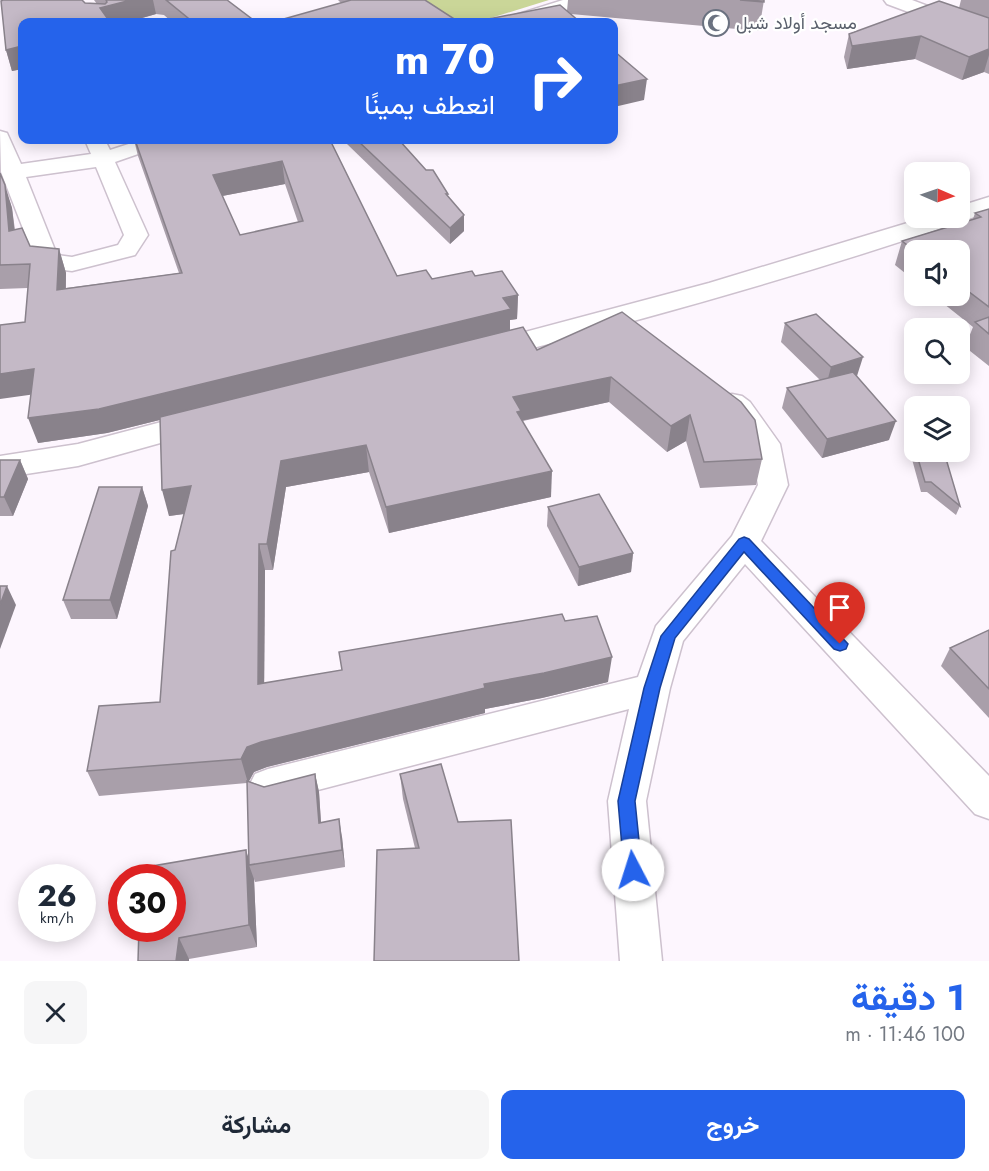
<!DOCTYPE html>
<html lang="ar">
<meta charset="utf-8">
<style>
body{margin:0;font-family:Jost,Vazirmatn,sans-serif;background:#f6f6f7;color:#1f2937;direction:rtl;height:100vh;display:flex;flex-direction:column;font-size:22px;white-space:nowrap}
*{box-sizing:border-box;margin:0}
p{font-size:20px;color:#747a83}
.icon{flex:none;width:33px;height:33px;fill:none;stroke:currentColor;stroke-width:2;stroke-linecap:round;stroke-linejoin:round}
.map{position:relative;height:961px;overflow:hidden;direction:ltr}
.details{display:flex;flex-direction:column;background:#fff;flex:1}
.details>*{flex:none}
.guide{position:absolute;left:18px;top:18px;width:600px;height:126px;border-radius:12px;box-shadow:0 3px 15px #0003;direction:rtl;background:#2563eb;color:#fff;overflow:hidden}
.needle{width:39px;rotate:92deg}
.controls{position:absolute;left:904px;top:162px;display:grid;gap:12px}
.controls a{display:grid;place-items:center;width:66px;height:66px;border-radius:12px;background:#fff;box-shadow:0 3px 15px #0003;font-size:30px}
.speed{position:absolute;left:18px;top:864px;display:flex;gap:12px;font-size:30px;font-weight:700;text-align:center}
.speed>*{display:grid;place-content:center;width:78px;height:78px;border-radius:50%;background:#fff;box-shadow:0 3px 15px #0003;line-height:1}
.speed small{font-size:15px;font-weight:400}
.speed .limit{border:9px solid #d22;background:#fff;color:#111}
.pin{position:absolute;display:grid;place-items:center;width:51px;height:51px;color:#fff;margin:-62px -26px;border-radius:50% 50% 50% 0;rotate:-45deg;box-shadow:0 0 6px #0007}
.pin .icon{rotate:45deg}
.me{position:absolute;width:66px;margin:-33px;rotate:355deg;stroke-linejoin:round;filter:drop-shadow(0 0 4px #0008)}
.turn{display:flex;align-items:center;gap:21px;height:126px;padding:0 24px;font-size:27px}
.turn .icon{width:78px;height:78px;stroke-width:2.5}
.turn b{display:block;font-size:42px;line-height:51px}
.round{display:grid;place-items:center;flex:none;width:63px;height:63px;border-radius:12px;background:#f6f6f7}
.overview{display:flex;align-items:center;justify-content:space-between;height:102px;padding:0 24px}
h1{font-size:36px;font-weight:700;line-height:45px;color:#2563eb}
.action{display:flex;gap:12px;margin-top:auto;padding:12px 24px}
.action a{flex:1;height:69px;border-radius:12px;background:#2563eb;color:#fff;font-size:24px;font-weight:700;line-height:69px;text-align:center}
.action a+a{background:#f6f6f7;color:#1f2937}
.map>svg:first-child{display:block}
.green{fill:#cad698}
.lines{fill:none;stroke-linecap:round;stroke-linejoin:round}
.minor-casing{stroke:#cdc1ce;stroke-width:3}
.tertiary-casing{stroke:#cdc1ce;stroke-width:3}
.minor{fill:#fff;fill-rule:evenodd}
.tertiary{fill:#fff;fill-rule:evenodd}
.wall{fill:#a99faa;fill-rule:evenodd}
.shaded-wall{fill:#89828b}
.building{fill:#c4b9c6;stroke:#89828b;stroke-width:1.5;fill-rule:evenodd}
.route{fill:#2563eb;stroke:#184099;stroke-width:1.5}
.labels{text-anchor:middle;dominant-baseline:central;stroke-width:4.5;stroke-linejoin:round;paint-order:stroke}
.far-worship-label{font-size:18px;fill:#5b616d;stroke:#fff;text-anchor:start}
</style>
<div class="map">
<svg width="989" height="961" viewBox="0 0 989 961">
<rect width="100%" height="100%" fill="#fdf6fe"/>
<!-- green -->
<polygon class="green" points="387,0 549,0 478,22 423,22"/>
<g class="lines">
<defs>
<g id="minor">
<polygon points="563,0 590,0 587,4 529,22 503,22 506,18"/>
<path d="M0,131L7,133L21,164L91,154L85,140H105L110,150L141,140H170L167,144L115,162L148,235L135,255L72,271L38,267L1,172ZM96,167L124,235L118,245L72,257L57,255L26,177Z"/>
<polygon points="732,394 742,396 750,402 780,444 788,485 761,541 989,776 989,819 975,814 745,564 683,641 670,688 646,801 662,961 620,961 608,801 629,709 268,803 255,798 249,786 255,774 268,769 638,677 656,626 732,536 758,485 751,445 730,416 718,403 722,396"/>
</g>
<g id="tertiary">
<polygon points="884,0 912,0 989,29 989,42 887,4"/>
<path d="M989,197V212C825,269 655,317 486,360L476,357L471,351L476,345L709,283L924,218H960V206Z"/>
<polygon points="203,411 214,414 219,421 214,428 78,466 0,478 0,456 78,444"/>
</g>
</defs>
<!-- minor casing -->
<use href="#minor" class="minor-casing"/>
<!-- tertiary casing -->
<use href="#tertiary" class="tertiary-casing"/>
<!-- minor -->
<use href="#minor" class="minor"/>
<!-- tertiary -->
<use href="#tertiary" class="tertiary"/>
</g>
<!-- wall -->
<g class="wall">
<polygon points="3,0 82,0 85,3 97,4 94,0 227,0 256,22 172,22 164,15 156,14 128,22 22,22 22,69 12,71 6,50 1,1"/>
<polygon points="338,0 425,0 341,3"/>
<polygon points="568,0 764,0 759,31 571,14 567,11"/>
<polygon points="961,0 989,0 989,74 984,72 962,80 915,59 847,69 844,57 849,34 959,8"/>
<path d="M132,140H330L397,276L432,279L475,276L518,295L517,319L510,320V330L537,350L622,312L762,459L756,485L700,488L686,441L667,452L609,402L523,421L551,497L389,533L369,472L286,487L273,570H265L264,683L342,670L565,621L608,682L542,698L485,709V713L267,767L254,772L249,781L264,787L315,774L319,792L321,822L342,837L345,867L255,882L254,879L257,947L189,959V961H138L249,859L247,783L99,796L87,771L160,702L175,550L184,514L169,516L160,420L107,433L38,443L31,395L25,322L28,288L0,289V173L12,208L15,230L30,246L59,249L66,273V288L179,273L138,156L134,140ZM285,184L298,222L240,235L222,196Z"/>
<polygon points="345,140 399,140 448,197 464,231 450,244 346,143"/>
<polygon points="989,209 989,366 965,347 973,327 934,296 960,296 960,250 915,250 915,281 895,265 902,241 973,219 975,213"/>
<polygon points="785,323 857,376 856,376 889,440 822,458 782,408 787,388 820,380 781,342"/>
<polygon points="914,442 915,442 915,452 944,452 960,506 956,515 927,492 921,492 910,452"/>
<polygon points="0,460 20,460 28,479 13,516 0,516"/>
<polygon points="142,487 148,506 117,619 71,619 63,600"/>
<polygon points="548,507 633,553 631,572 578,586 547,526"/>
<polygon points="989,630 989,718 941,666 950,648"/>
<polygon points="400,774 458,822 519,961 415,848 403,799"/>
</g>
<!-- shaded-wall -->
<g class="shaded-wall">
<polygon points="131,0 153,0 156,14 128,22 104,22 100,8"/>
<polygon points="921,36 915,59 847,69 852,46"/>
<polygon points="22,46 22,69 12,71 6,50"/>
<polygon points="989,49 989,55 984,72 962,80 969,57"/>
<polygon points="647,79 644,100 614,107 614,86"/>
<polygon points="115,140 126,140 116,142"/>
<polygon points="282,161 285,184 217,197 213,175"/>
<polygon points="5,185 12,208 17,254 9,231"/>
<polygon points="464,215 464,231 450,244 450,228"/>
<polygon points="59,249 66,273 65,313 57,290"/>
<polygon points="518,295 517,319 510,320 510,333 107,433 38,443 28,418"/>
<polygon points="863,357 857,376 826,386 831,367"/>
<polygon points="34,369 43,393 0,399 0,374"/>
<polygon points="611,377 609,402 520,421 513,397"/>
<polygon points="690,415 686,441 667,452 671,426"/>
<polygon points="896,421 889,440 822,458 827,439"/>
<polygon points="366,445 369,472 286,487 273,570 267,544 281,461"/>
<polygon points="20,460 28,479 13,516 4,497"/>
<polygon points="552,471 551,497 389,533 386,507"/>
<polygon points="191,486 198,512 169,516 162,490"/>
<polygon points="142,487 148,506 117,619 110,600"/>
<polygon points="259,544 265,570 264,709 258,684"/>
<polygon points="633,553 631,572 578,586 579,567"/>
<polygon points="7,586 16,605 0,649 0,605"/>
<polygon points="612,657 608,682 542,698 485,709 485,713 267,767 254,772 248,783 241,759 247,747 261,742 484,684"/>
<polygon points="315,774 319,792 322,840 319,823"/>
<polygon points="339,819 342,837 345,867 342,850"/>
<polygon points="246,850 251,865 249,865 254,879 257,947 249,925"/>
<polygon points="179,938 189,959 189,961 176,961"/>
</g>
<!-- building -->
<g class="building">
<polygon points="3,0 82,0 85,3 105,4 107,2 106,0 131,0 100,8 110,22 22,22 22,46 6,50 1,1"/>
<polygon points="166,0 227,0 256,22 193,22"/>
<polygon points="351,0 425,0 459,22 273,22"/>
<polygon points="740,0 764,0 764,2"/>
<polygon points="939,1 989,18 989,49 969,57 921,36 852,46 849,34"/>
<polygon points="560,5 580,22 473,22"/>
<polygon points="614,51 647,79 614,86"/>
<path d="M135,140H330L397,276L426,270L432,279L472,271L475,276L502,271L518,295L503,298L511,309L99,409L28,418L34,369L0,374V325L25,322L30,264L0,265V173L5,185L9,231L22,228L30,246L59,249L57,290L182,273ZM282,161L303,221L240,235L213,175Z"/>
<polygon points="357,140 399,140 426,170 433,170 448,194 446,194 464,215 450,228"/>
<polygon points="989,209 989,307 960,285 960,250 915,251 902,241 981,217 975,213"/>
<polygon points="622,312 741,402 755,420 762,459 704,462 690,415 671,426 611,377 513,397 521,411 517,412 552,471 386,507 366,445 281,461 267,544 259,544 258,684 342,670 339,652 562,614 565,621 597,616 612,657 544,673 484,684 485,688 261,742 247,747 241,759 87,771 99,706 160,702 171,551 175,550 191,486 162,490 160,417 523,327 537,350"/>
<polygon points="816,314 863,357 831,367 785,323"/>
<polygon points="989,317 989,334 975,322"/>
<polygon points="853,372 896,421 827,439 787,388"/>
<polygon points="916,452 944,452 960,506 931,482 925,482"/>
<polygon points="0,460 20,460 4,497 0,497"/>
<polygon points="99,487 142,487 110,600 63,600"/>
<polygon points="599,494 633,553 579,567 548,507"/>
<polygon points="0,586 7,586 0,605"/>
<polygon points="989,630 989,689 950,648"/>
<polygon points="441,764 458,822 511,820 519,961 374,961 377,850 419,848 400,774"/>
<polygon points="315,774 319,823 339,819 342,850 249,865 247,781 264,787"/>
<polygon points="246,850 249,925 179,938 176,961 138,961 139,928 172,928 172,878 141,878 141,868"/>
</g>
<!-- route -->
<polygon class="route" points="744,537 749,539 848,644 846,649 840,651 834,649 744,552 675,638 660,688 635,801 642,870 639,876 633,878 626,876 624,870 618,801 644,688 661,636 739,539"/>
<!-- icons -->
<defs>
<symbol id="mosque-ring" viewBox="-11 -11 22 22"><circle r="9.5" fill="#fff" stroke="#6b7280" stroke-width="1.5"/><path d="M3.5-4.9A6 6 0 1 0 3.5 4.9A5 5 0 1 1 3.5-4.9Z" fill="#6b7280"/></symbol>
</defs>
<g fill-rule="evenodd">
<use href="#mosque-ring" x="701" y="8" width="30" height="30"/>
</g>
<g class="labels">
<!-- far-worship labels -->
<g class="far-worship-label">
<text x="736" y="23">مسجد أولاد شبل</text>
</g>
</g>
</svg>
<div class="controls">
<a><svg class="needle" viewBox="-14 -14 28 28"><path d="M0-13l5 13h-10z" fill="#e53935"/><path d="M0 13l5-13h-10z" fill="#747a83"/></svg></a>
<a><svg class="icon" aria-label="sound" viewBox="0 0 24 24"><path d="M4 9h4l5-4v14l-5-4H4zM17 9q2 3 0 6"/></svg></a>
<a><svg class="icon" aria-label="search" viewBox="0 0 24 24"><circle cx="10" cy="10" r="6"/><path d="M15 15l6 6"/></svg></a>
<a><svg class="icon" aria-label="layers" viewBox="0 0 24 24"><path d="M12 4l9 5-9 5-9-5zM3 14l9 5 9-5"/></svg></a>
</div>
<div class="speed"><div>26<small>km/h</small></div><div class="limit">30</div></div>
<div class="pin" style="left:840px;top:644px;background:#d93025"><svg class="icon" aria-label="arrive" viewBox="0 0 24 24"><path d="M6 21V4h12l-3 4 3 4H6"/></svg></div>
<svg class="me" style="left:633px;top:870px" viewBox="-20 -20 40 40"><circle r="19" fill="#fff"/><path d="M0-13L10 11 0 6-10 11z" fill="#2563eb"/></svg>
<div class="guide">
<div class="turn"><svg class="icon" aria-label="right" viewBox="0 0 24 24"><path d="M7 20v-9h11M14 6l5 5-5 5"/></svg><div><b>70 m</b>انعطف يمينًا</div></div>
</div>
</div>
<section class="details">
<div class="overview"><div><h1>1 دقيقة</h1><p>100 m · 11:46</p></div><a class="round"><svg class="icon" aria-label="close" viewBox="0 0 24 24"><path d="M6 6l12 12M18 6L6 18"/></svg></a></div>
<div class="action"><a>خروج</a><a>مشاركة</a></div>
</section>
